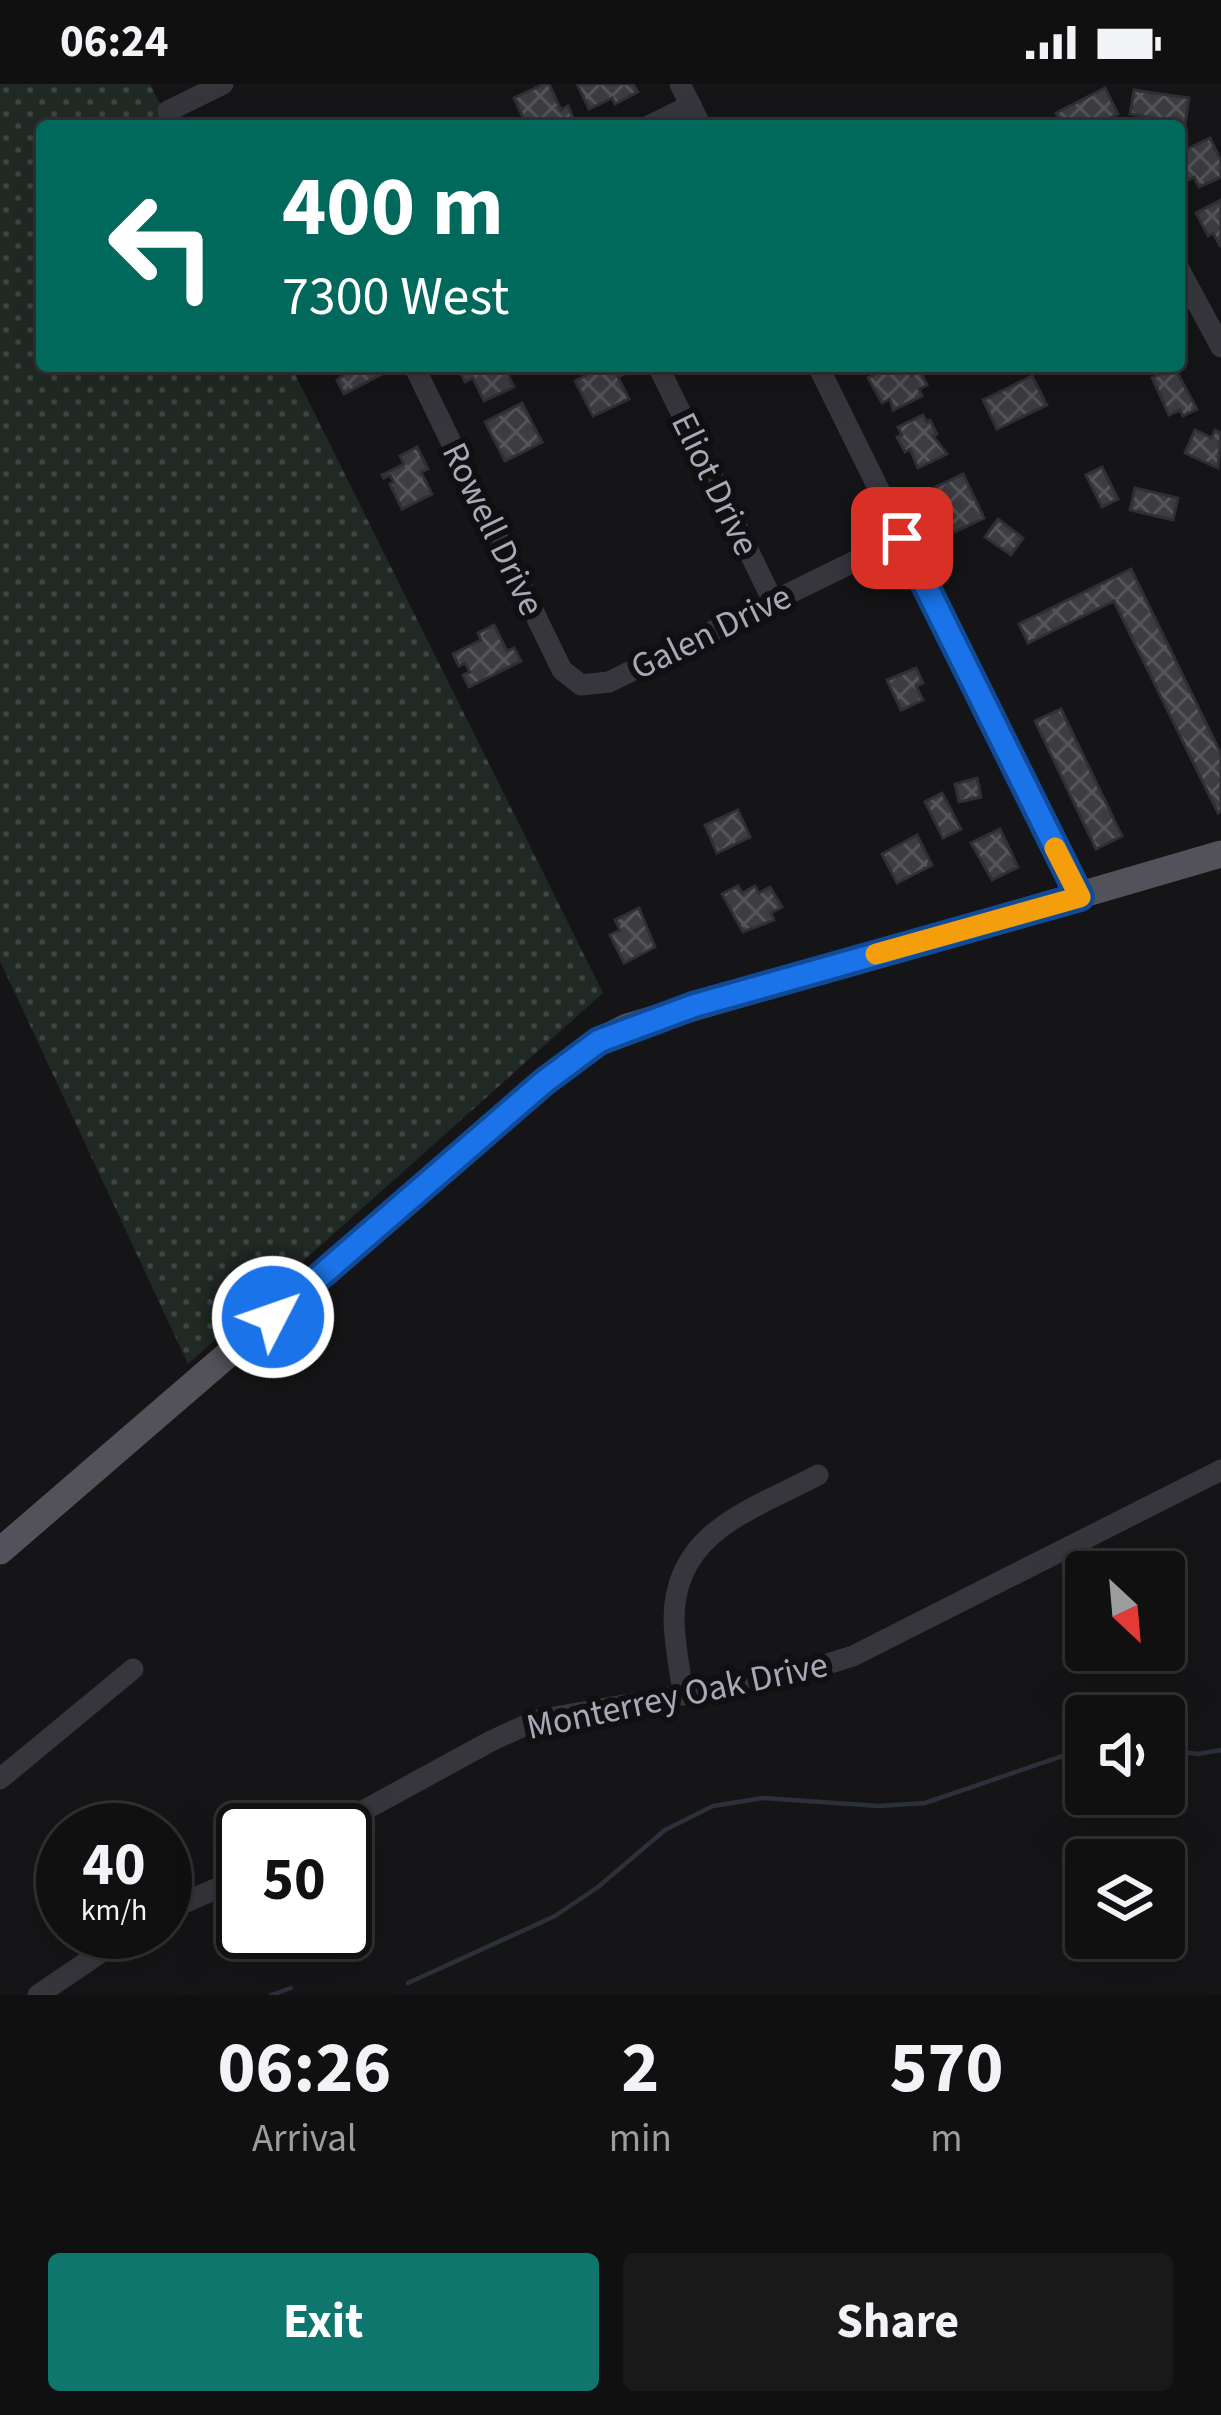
<!DOCTYPE html>
<style>
body{margin:0;font-family:"Source Sans 3",sans-serif;background:#19191a;color:#f1f3f6;height:100vh;display:flex;flex-direction:column;font-size:45px;white-space:nowrap}
*{box-sizing:border-box;margin:0}
p{font-size:39px;color:#9c9d9f}
.icon{flex:none;width:66px;height:66px;fill:none;stroke:currentColor;stroke-width:2;stroke-linecap:round;stroke-linejoin:round}
.map{position:relative;height:1911px;overflow:hidden}
.panel{display:flex;flex-direction:column;background:#101011;flex:1}
.panel>*{flex:none}
.top-card{position:absolute;left:36px;top:36px;width:1149px;height:252px;border-radius:12px;box-shadow:0 12px 48px #0002,0 0 0 3px #303031;background:#00695c;color:#fff;overflow:hidden}
.needle{width:78px;rotate:154deg}
.controls{position:absolute;left:1065px;top:1467px;display:grid;gap:24px}
.controls a{display:grid;place-items:center;width:120px;height:120px;border-radius:12px;background:#101011;box-shadow:0 12px 48px #0002,0 0 0 3px #303031;font-size:60px}
.speed{position:absolute;left:36px;top:1719px;display:flex;gap:24px;font-size:60px;font-weight:700;text-align:center}
.speed>*{display:grid;place-content:center;width:156px;height:156px;border-radius:50%;background:#101011;box-shadow:0 12px 48px #0002,0 0 0 3px #303031;line-height:1}
.speed small{font-size:30px;font-weight:400}
.speed .limit{border:6px solid #111;border-radius:18px;background:#fff;color:#111}
.pin{position:absolute;display:grid;place-items:center;width:102px;height:102px;color:#fff;margin:-51px;border-radius:24px;box-shadow:0 6px 18px #0006}
.me{position:absolute;width:132px;margin:-66px;rotate:49deg;stroke-linejoin:round;filter:drop-shadow(0 0 9px #0008)}
.turn{display:flex;align-items:center;gap:42px;height:252px;padding:0 48px;font-size:54px}
.turn .icon{width:156px;height:156px;stroke-width:2.5}
.turn b{display:block;font-size:84px;line-height:102px}
.eta{display:flex;justify-content:space-evenly;align-items:center;height:204px;text-align:center}
.eta b{font-size:72px;font-weight:700;line-height:84px}
.action{display:flex;gap:24px;margin-top:auto;padding:24px 48px}
.action a{flex:1;height:138px;border-radius:12px;background:#0f766e;color:#fff;font-size:48px;font-weight:700;line-height:138px;text-align:center}
.action a+a{background:#19191a;color:#f1f3f6}
.status{display:flex;justify-content:space-between;align-items:center;height:84px;padding:0 60px;background:#101011;direction:ltr}
.status svg{height:33px;fill:currentColor}
.map>svg:first-child{display:block}
.grass{fill:url(#grass-dots)}
.lines{fill:none;stroke-linecap:round;stroke-linejoin:round}
.stream{stroke:#2c303a;stroke-width:4.5}
.building{fill:url(#building-cross-hatch);stroke:#302f33;stroke-width:3}
.minor{stroke:#37363c;stroke-width:21}
.major{stroke:#53525a;stroke-width:27}
.route-casing{stroke:#114b97;stroke-width:30}
.route{stroke:#1a73e8;stroke-width:21}
.slow{stroke:#f59e0b;stroke-width:21}
.labels{text-anchor:middle;dominant-baseline:central;stroke-width:12;stroke-linejoin:round;paint-order:stroke}
.street-label{font-size:36px;fill:#a8a9b6;stroke:#101012}
</style>
<div class="status"><b>06:24</b><svg viewBox="0 0 49 12"><path d="M0 12V9h3v3zM5 12V6h3v6zM10 12V3h3v9zM15 12V0h3v12zM26 1h20v11H26zM47 4h2v5h-2z"/></svg></div>
<div class="map">
<svg width="1221" height="1911" viewBox="0 0 1221 1911">
<defs>
<pattern id="grass-dots" width="8" height="8" patternUnits="userSpaceOnUse" patternTransform="scale(3)"><rect width="8" height="8" fill="#212924"/><path d="M2 2h.1M6 6h.1" fill="none" stroke="#3e4542" stroke-width="1.8" stroke-linecap="round"/></pattern>
<pattern id="building-cross-hatch" width="8" height="8" patternUnits="userSpaceOnUse" patternTransform="scale(3)"><rect width="8" height="8" fill="#3d3d41"/><path d="M0 0l8 8M0 8l8-8" fill="none" stroke="#56565a"/></pattern>
</defs>
<rect width="100%" height="100%" fill="#151517"/>
<!-- grass -->
<polygon class="grass" points="0,0 150,0 171,42 42,42 42,282 291,282 603,909 188,1280 0,877"/>
<g class="lines">
<!-- stream -->
<g class="stream">
<polyline points="1164,1666 1198,1670 1221,1666"/>
<polyline points="408,1899 555,1832 598,1803 665,1746 713,1722 763,1714 879,1722 925,1719 1086,1664"/>
<polyline points="271,1911 291,1904"/>
</g>
</g>
<!-- building -->
<g class="building">
<polygon points="544,0 549,0 561,26 568,22 575,39 527,42 514,14"/>
<polygon points="577,0 633,0 638,8 615,20 612,14 589,25"/>
<polygon points="1105,4 1118,30 1110,34 1112,37 1104,42 1062,42 1056,29"/>
<polygon points="1134,6 1189,14 1184,47 1179,42 1154,42 1155,34 1130,30"/>
<polygon points="1210,54 1221,77 1221,93 1199,103 1194,93 1188,96 1179,69"/>
<polygon points="1221,116 1221,162 1220,162 1213,149 1208,152 1196,129"/>
<polygon points="338,282 380,282 384,289 344,310 337,296 343,292"/>
<polygon points="458,282 504,282 514,303 484,317 473,294 465,298"/>
<polygon points="582,282 620,282 624,290 618,293 629,315 593,332 575,297 587,291"/>
<polygon points="894,282 906,282 911,292 920,287 927,301 919,305 922,312 893,326 890,315 882,319 868,294"/>
<polygon points="1174,283 1197,325 1183,332 1180,326 1169,331 1152,294"/>
<polygon points="1032,292 1047,321 997,345 983,316"/>
<polygon points="522,319 542,358 505,377 485,338"/>
<polygon points="923,331 927,338 930,336 937,350 933,352 947,370 918,384 910,365 905,368 897,353 902,351 898,343"/>
<polygon points="1195,346 1212,354 1215,346 1221,349 1218,384 1185,369"/>
<polygon points="417,363 428,385 421,388 432,410 402,425 390,400 394,398 390,391 384,394 382,391 404,380 400,372"/>
<polygon points="1102,383 1118,415 1102,423 1086,391"/>
<polygon points="963,390 984,434 950,450 941,431 948,428 936,403"/>
<polygon points="1135,404 1178,414 1173,436 1130,426"/>
<polygon points="998,435 1023,454 1011,471 985,453"/>
<polygon points="1131,485 1221,670 1221,727 1218,729 1114,517 1028,559 1019,540"/>
<polygon points="494,541 507,567 514,564 521,577 469,603 463,591 470,588 465,579 459,582 453,570 481,556 478,549"/>
<polygon points="916,584 923,599 916,602 923,616 901,626 887,596"/>
<polygon points="1061,625 1122,752 1096,765 1035,637"/>
<polygon points="977,694 981,713 959,718 955,700"/>
<polygon points="942,709 961,745 943,754 925,718"/>
<polygon points="738,726 750,753 717,769 705,741"/>
<polygon points="1000,745 1018,783 992,796 971,759"/>
<polygon points="917,751 932,781 897,799 882,770"/>
<polygon points="738,802 742,809 755,802 759,809 770,803 782,823 771,829 774,836 743,848 722,810"/>
<polygon points="639,824 655,863 624,879 610,851 620,846 615,836"/>
</g>
<g class="lines">
<!-- minor -->
<g class="minor">
<polyline points="680,0 701,42"/>
<polyline points="168,27 223,0"/>
<polyline points="649,42 691,21"/>
<polyline points="1179,185 1221,263"/>
<polyline points="414,282 562,586 581,601 609,598 902,454"/>
<polyline points="658,282 773,517"/>
<polyline points="818,282 1080,813"/>
<path d="M683,1610C680,1585 674,1559 674,1534C675,1447 752,1426 818,1391"/>
<polyline points="0,1695 133,1585"/>
<polyline points="328,1746 491,1657 537,1636 786,1593 853,1572 1221,1386"/>
<polyline points="165,1827 243,1793"/>
<polyline points="38,1911 131,1848"/>
</g>
<!-- major -->
<polyline class="major" points="0,1467 544,998 599,957 627,943 1221,770"/>
</g>
<g class="lines">
<defs>
<polyline id="route" points="273,1233 544,998 599,957 693,922 1080,813 902,454"/>
</defs>
<!-- route casing -->
<use href="#route" class="route-casing"/>
<!-- route -->
<use href="#route" class="route"/>
<!-- slow -->
<polyline class="slow" points="876,870 1080,813 1055,764"/>
</g>
<g class="labels">
<!-- street labels -->
<g class="street-label">
<text transform="translate(715 400) rotate(64)">Eliot Drive</text>
<text transform="translate(493 445) rotate(64)">Rowell Drive</text>
<text transform="translate(711 548) rotate(-26)">Galen Drive</text>
<text transform="translate(677 1612) rotate(-12)">Monterrey Oak Drive</text>
</g>
</g>
</svg>
<div class="controls">
<a><svg class="needle" viewBox="-14 -14 28 28"><path d="M0-13l5 13h-10z" fill="#e53935"/><path d="M0 13l5-13h-10z" fill="#9c9d9f"/></svg></a>
<a><svg class="icon" aria-label="sound" viewBox="0 0 24 24"><path d="M4 9h4l5-4v14l-5-4H4zM17 9q2 3 0 6"/></svg></a>
<a><svg class="icon" aria-label="layers" viewBox="0 0 24 24"><path d="M12 4l9 5-9 5-9-5zM3 14l9 5 9-5"/></svg></a>
</div>
<div class="speed"><div>40<small>km/h</small></div><div class="limit">50</div></div>
<div class="pin" style="left:902px;top:454px;background:#d93025"><svg class="icon" aria-label="arrive" viewBox="0 0 24 24"><path d="M6 21V4h12l-3 4 3 4H6"/></svg></div>
<svg class="me" style="left:273px;top:1233px" viewBox="-20 -20 40 40"><circle r="17" fill="#1a73e8" stroke="#fff" stroke-width="3"/><path d="M0-11L8 9 0 5-8 9z" fill="#fff"/></svg>
<div class="top-card">
<div class="turn"><svg class="icon" aria-label="left" viewBox="0 0 24 24"><path d="M17 20v-9H6M10 6l-5 5 5 5"/></svg><div><b>400 m</b>7300 West</div></div>
</div>
</div>
<section class="panel">
<div class="eta">
<div><b>06:26</b><p>Arrival</p></div>
<div><b>2</b><p>min</p></div>
<div><b>570</b><p>m</p></div>
</div>
<div class="action"><a>Exit</a><a>Share</a></div>
</section>
